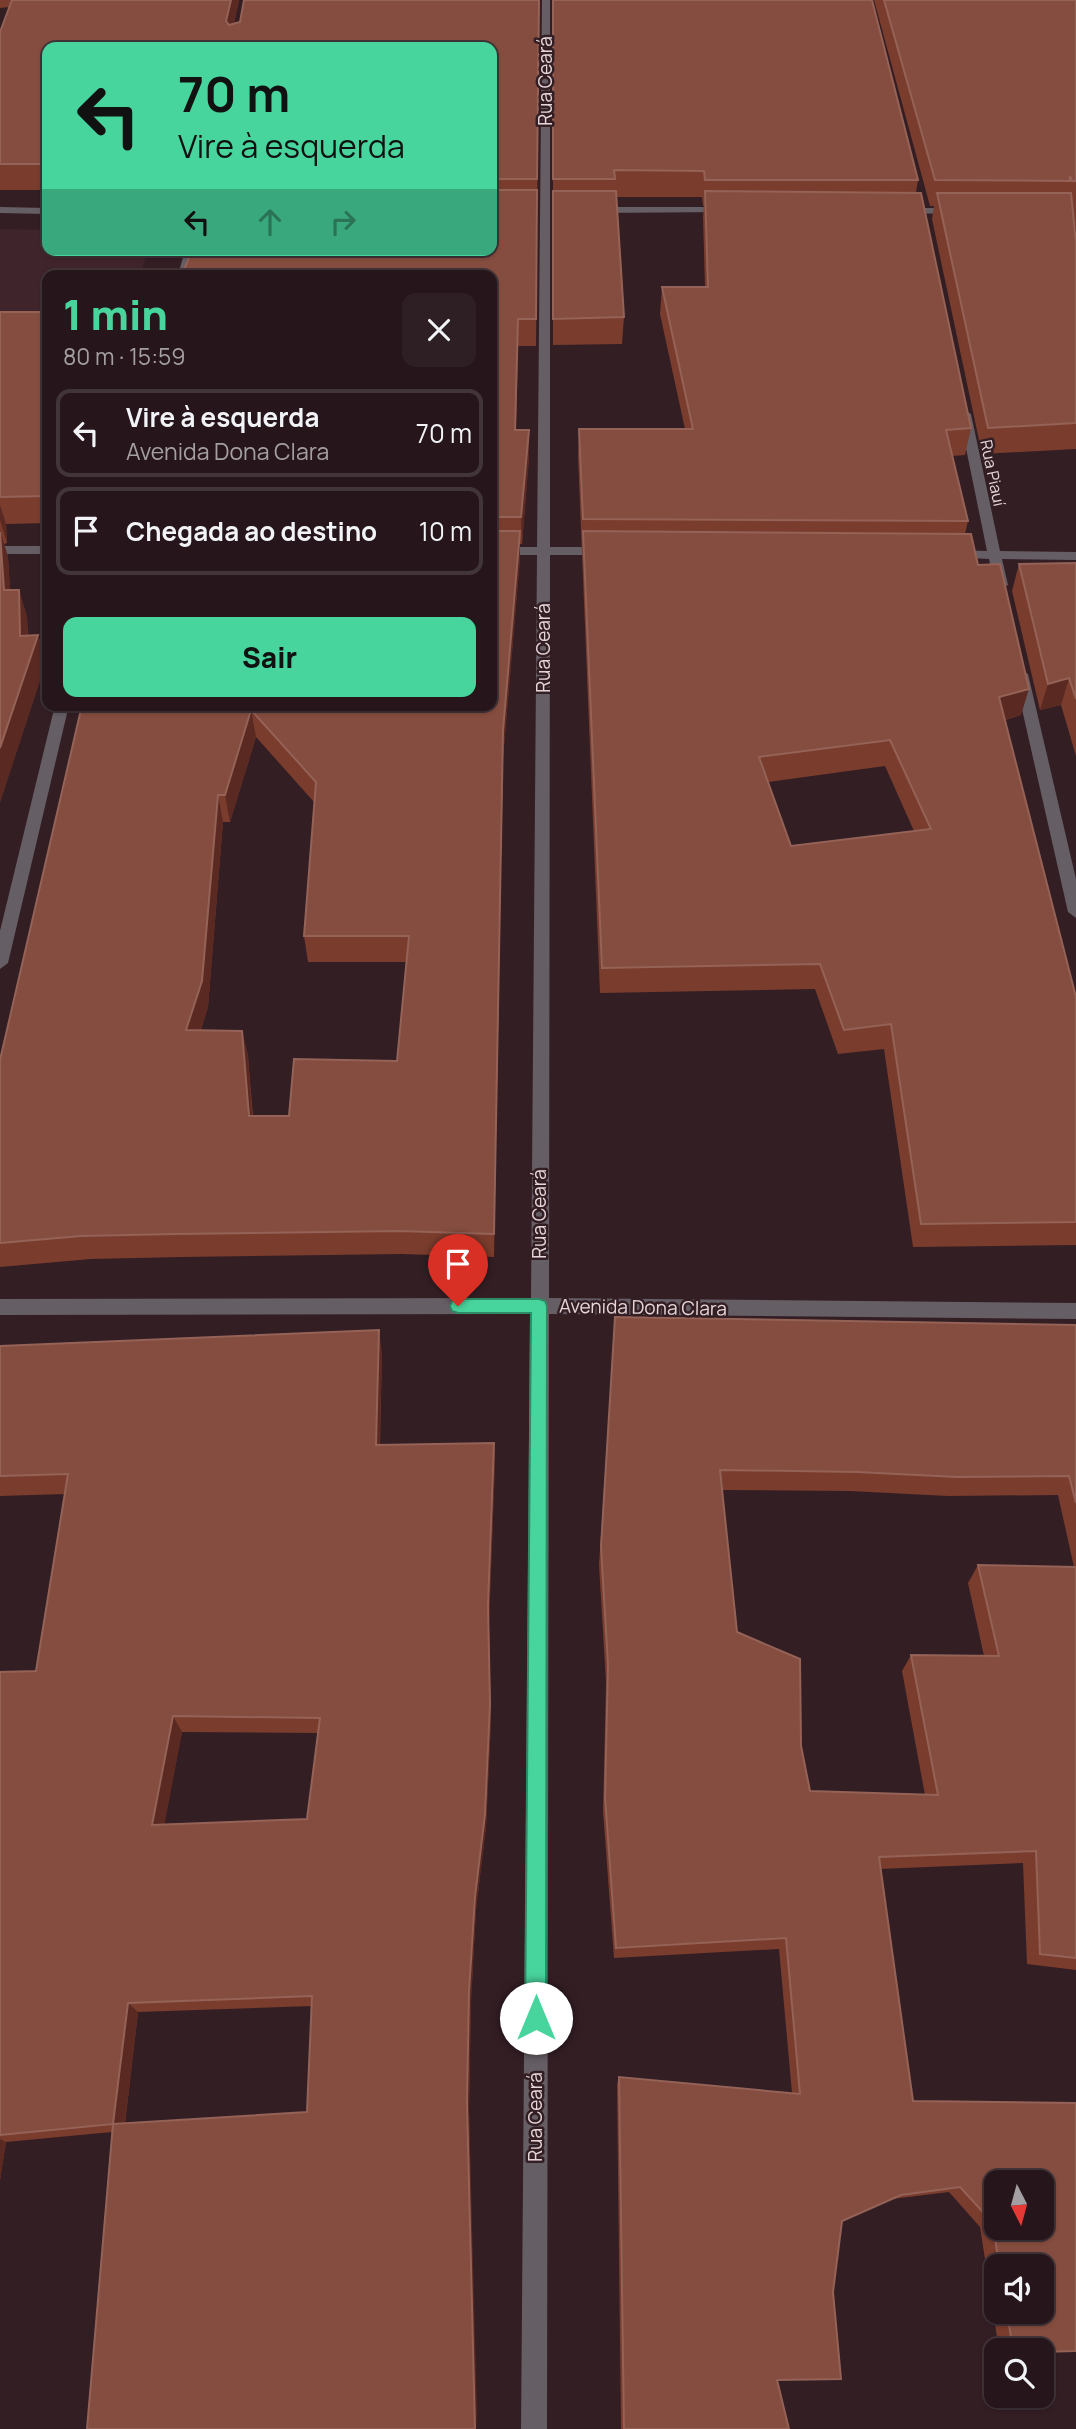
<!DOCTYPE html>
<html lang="pt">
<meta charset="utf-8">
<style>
body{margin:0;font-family:Manrope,sans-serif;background:#2e1f24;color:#f1f3f6;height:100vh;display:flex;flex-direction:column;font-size:26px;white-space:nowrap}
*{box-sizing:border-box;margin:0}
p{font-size:23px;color:#a49fa3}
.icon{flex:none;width:38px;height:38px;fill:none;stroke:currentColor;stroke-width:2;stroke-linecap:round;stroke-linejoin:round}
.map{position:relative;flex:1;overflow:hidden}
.sheet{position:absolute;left:42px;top:270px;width:455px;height:441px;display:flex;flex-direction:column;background:#26161b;border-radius:14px;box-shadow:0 2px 5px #0004,0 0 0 2px #42353a}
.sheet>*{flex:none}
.banner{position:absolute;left:42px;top:42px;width:455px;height:214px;border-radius:14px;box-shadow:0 2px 5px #0004,0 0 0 2px #42353a;background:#48d49d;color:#111;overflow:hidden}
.needle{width:46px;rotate:174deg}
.tools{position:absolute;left:984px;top:2170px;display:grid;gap:14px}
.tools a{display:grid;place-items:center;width:70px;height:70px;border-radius:14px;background:#26161b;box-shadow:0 2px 5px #0004,0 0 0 2px #42353a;font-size:35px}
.pin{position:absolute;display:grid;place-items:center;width:60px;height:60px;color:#fff;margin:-72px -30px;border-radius:50% 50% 50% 0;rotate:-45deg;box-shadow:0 0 7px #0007}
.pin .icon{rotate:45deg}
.me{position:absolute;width:77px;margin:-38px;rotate:0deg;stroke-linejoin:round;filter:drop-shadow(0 0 5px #0008)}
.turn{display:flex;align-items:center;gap:24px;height:147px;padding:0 21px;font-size:32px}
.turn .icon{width:91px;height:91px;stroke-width:2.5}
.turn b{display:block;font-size:49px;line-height:60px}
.lanes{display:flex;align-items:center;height:66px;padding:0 21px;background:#0003;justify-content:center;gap:35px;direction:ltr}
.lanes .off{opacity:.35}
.round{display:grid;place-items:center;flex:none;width:74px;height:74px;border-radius:14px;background:#2e1f24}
.summary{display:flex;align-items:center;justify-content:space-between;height:119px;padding:0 21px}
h1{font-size:42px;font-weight:800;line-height:52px;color:#48d49d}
.button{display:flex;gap:14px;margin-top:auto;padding:14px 21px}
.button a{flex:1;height:80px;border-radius:14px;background:#48d49d;color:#111;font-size:28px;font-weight:800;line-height:80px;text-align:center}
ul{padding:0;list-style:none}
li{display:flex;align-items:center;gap:21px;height:88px;margin:0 14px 10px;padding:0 7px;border:4px solid #42353a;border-radius:14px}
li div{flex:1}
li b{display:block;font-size:26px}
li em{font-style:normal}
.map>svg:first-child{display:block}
.built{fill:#40242b}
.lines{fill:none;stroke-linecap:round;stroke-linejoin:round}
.minor{fill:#665e65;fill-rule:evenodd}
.wall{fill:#7a3c2d;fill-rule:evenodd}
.shaded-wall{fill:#592922}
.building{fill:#854d3f;stroke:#946257;stroke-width:2;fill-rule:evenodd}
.route{fill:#48d49d;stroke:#2f8a66;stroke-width:2}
.labels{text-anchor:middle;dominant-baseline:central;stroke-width:5;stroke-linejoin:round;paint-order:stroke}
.far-street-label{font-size:16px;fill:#e4d5d8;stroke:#331e24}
.street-label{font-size:19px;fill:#e4d5d8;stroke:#331e24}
</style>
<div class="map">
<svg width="1076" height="2429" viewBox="0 0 1076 2429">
<rect width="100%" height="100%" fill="#331e24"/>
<!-- built -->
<polygon class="built" points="0,229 47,230 47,250 148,250 140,275 47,275 47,339 0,340"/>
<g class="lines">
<!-- minor -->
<g class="minor">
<polygon points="542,0 550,0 550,547 607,547 613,551 607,555 550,555 549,1298 1076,1303 1076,1319 549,1314 547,2429 521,2429 530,1314 0,1315 0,1299 531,1298 537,555 492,555 492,547 537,547"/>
<polygon points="0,207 47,208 47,214 0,213"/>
<polygon points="726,207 731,210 730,212 593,213 588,210 593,207"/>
<polygon points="901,208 957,208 962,211 957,214 897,213 897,209"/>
<polygon points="185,250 195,250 189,275 178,275"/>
<polygon points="965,410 971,414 1000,551 1076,552 1076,560 1002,559 1008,585 1001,589 994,585 989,559 949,557 948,554 954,550 987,551 959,414"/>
<rect x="0" y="546" width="47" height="8"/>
<polygon points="1021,670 1028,674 1076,879 1076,918 1068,912 1014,674"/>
<polygon points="55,705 69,705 8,963 0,969 0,931"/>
</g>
</g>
<!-- wall -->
<g class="wall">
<path d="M0,0H239L234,24L539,0L536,346H518L516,430L529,457L522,544H520V558L503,758L494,1257L401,1254L182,1257L91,1259L0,1267V1060L82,705H492V47H47V190H0V32L9,7L0,8ZM256,737L314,802L304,936L308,962H406L397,1061L289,1116H253L248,1056L242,1031L201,1030L208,1007L223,822H230Z"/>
<path d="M553,0L918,180L916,193L971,428L965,455L952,456L968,521L965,534L978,565L1021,715L1005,720L1076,997V1245L913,1247L884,1049L838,1054L815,989L600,993L578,456L579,429H685L660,314L662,287H705L703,217L704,206H703L702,197H616L624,317L622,344L553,345ZM885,766L914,831L791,846L768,782Z"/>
<polygon points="874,0 1076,0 1076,231 1075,228 1076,243 1076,449 982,454 932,219 934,206 930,206"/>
<polygon points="0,312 47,312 47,523 6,524 7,543 4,544 8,557 10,590 19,590 27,617 28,636 38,635 46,662 0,802"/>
<polygon points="1076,563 1076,756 1061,705 1040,710 1012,591 1019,564"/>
<path d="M615,1317L1076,1325V1970L1027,1964L1023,1863L880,1869L913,2101L1076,2103L1041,2350H999L980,2227L949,2192L892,2199L842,2221L777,2380L789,2429H621L617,2084L619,2077L792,2093L779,1949L614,1958L603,1811L606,1682L599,1565ZM722,1490L850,1491L948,1496L1058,1495L1074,1567L978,1565L968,1583L984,1656L911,1655L902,1671L925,1795L810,1791L801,1746L737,1632ZM996,2266H1041V2312H996Z"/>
<path d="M0,1346L382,1352L380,1445L494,1443L495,1463L489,1624L491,1720L486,1827L476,1909L471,2001L469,2109L476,2429H87L112,2132L6,2142L0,2180V1672L36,1671L65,1494L0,1496ZM182,1732L318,1733L307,1819L164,1824ZM312,2006L307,2112L125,2124L138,2012Z"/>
</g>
<!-- shaded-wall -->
<g class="shaded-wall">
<polygon points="231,0 239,0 229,46 226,21"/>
<polygon points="518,319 518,346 515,457 515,430"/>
<polygon points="529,430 529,457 522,544 521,517"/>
<polygon points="0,505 6,524 7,543 0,520"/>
<polygon points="0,530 8,557 12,617 4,590"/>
<polygon points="520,531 520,558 503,758 494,1257 494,1234 503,731"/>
<polygon points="19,590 27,617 28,663 20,636"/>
<polygon points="38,635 46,662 0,802 0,748"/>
<polygon points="1069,678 1061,705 1040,710 1048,684"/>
<polygon points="1029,689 1021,715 992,723 999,697"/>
<polygon points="251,710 256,737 230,822 225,795"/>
<polygon points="218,795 223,822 208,1007 193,1055 186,1030"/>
<polygon points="242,1031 248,1056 254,1141 249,1116"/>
<polygon points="379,1330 382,1352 379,1465 376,1445"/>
<polygon points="494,1443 495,1463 489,1624 491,1720 486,1827 476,1909 471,2001 469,2109 477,2413 476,2429 475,2429 467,2102 469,1992 488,1606"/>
<polygon points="173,1716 182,1732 162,1838 152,1825"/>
<polygon points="128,2003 138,2012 124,2131 113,2124"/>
<polygon points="0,2139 6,2142 0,2180"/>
</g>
<!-- building -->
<g class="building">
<polygon points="12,0 231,0 226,21 229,25 240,22 244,0 539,0 537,179 492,179 492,47 47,47 47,164 0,164 0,32"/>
<polygon points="553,0 872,0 918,180 705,180 704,171 614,170 615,179 553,179"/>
<polygon points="884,0 1076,0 1076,181 1072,181 1070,176 1070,181 935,180"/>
<polygon points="492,190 537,190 536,319 518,319 515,430 529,430 521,517 492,517 492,275 182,275 192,250 492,250"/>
<polygon points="553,191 616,191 624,317 553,319"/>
<polygon points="705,191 921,193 971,428 946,430 968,521 583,519 579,429 693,429 662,287 708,287"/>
<polygon points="937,193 1071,193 1076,243 1076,423 988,428"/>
<polygon points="0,312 47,312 47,496 0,497"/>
<path d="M492,531H520L503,731L494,1234L398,1231L175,1234L81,1236L0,1243V1060L82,705H492ZM251,710L316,782L304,936H409L397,1061L294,1059L289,1116H249L242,1031L186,1030L202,981L218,795H225Z"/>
<path d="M583,531L971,534L978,565L1000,564L1029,689L999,697L1076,997V1222L921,1224L891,1024L844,1030L820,964L602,968ZM890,740L931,829L791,846L759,757Z"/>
<polygon points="0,532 4,590 19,590 20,636 38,635 0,748"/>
<polygon points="1076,563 1076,699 1069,678 1048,684 1019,564"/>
<path d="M615,1317L1076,1325V1503L1069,1476L957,1477L857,1472L720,1470L737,1632L800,1659L801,1746L810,1791L938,1795L911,1655L999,1656L978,1565L1076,1567V1958L1040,1954L1036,1851L879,1857L913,2101L1076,2103V2351L1041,2352V2350H1013L1007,2312H1041V2266H999L993,2223L960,2187L901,2195L842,2221L833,2292L841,2379L777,2380L789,2429H624L619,2077L800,2094L786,1938L616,1948L605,1798L608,1665L601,1547ZM996,2182H1041V2228H996Z"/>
<path d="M379,1330L376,1445L494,1443L488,1606L490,1704L485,1814L475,1897L469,1992L467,2102L475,2429H87L113,2124L0,2135V1672L36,1671L68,1474L0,1476V1346ZM173,1716L320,1718L307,1819L152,1825ZM312,1996L307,2112L113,2124L128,2003Z"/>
</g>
<!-- route -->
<polygon class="route" points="458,1299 539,1299 545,1301 547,1306 546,2018 543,2026 536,2029 528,2026 525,2018 531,1313 458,1313 452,1311 450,1306 452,1301"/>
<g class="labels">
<!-- far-street labels -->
<g class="far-street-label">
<text transform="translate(993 473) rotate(78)">Rua Piauí</text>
</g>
<!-- street labels -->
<g class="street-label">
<text transform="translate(545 81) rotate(-90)">Rua Ceará</text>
<text transform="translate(543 648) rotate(-90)">Rua Ceará</text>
<text transform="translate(539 1214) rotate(-90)">Rua Ceará</text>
<text transform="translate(643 1307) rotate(1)">Avenida Dona Clara</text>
<text transform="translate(535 2117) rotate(-90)">Rua Ceará</text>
</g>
</g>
</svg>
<div class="tools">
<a><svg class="needle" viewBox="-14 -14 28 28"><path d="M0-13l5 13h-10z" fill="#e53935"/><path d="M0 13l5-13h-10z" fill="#a49fa3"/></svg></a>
<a><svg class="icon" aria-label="sound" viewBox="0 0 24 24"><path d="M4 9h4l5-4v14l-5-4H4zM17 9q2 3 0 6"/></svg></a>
<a><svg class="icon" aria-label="search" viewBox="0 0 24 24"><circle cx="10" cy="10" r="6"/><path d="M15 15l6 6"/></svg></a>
</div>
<div class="pin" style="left:458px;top:1306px;background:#d93025"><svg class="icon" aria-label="arrive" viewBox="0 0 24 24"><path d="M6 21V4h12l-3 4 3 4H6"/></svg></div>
<svg class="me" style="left:536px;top:2018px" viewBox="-20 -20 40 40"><circle r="19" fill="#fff"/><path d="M0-13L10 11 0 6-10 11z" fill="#48d49d"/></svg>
<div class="banner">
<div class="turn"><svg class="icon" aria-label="left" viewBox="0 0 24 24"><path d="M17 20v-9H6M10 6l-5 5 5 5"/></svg><div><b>70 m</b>Vire à esquerda</div></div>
<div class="lanes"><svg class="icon" aria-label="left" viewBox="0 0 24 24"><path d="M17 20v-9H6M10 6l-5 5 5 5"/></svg><svg class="icon off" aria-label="ahead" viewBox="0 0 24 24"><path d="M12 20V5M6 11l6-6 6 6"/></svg><svg class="icon off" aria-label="right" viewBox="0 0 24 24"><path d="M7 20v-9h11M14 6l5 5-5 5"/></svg></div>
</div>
<section class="sheet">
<div class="summary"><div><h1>1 min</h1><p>80 m · 15:59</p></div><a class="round"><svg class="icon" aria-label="close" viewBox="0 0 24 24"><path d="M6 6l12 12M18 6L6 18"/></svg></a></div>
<ul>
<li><svg class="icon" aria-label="left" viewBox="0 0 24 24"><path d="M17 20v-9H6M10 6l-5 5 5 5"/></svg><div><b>Vire à esquerda</b><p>Avenida Dona Clara</p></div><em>70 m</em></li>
<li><svg class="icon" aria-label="arrive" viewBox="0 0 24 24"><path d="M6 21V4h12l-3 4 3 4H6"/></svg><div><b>Chegada ao destino</b></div><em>10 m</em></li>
</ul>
<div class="button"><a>Sair</a></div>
</section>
</div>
